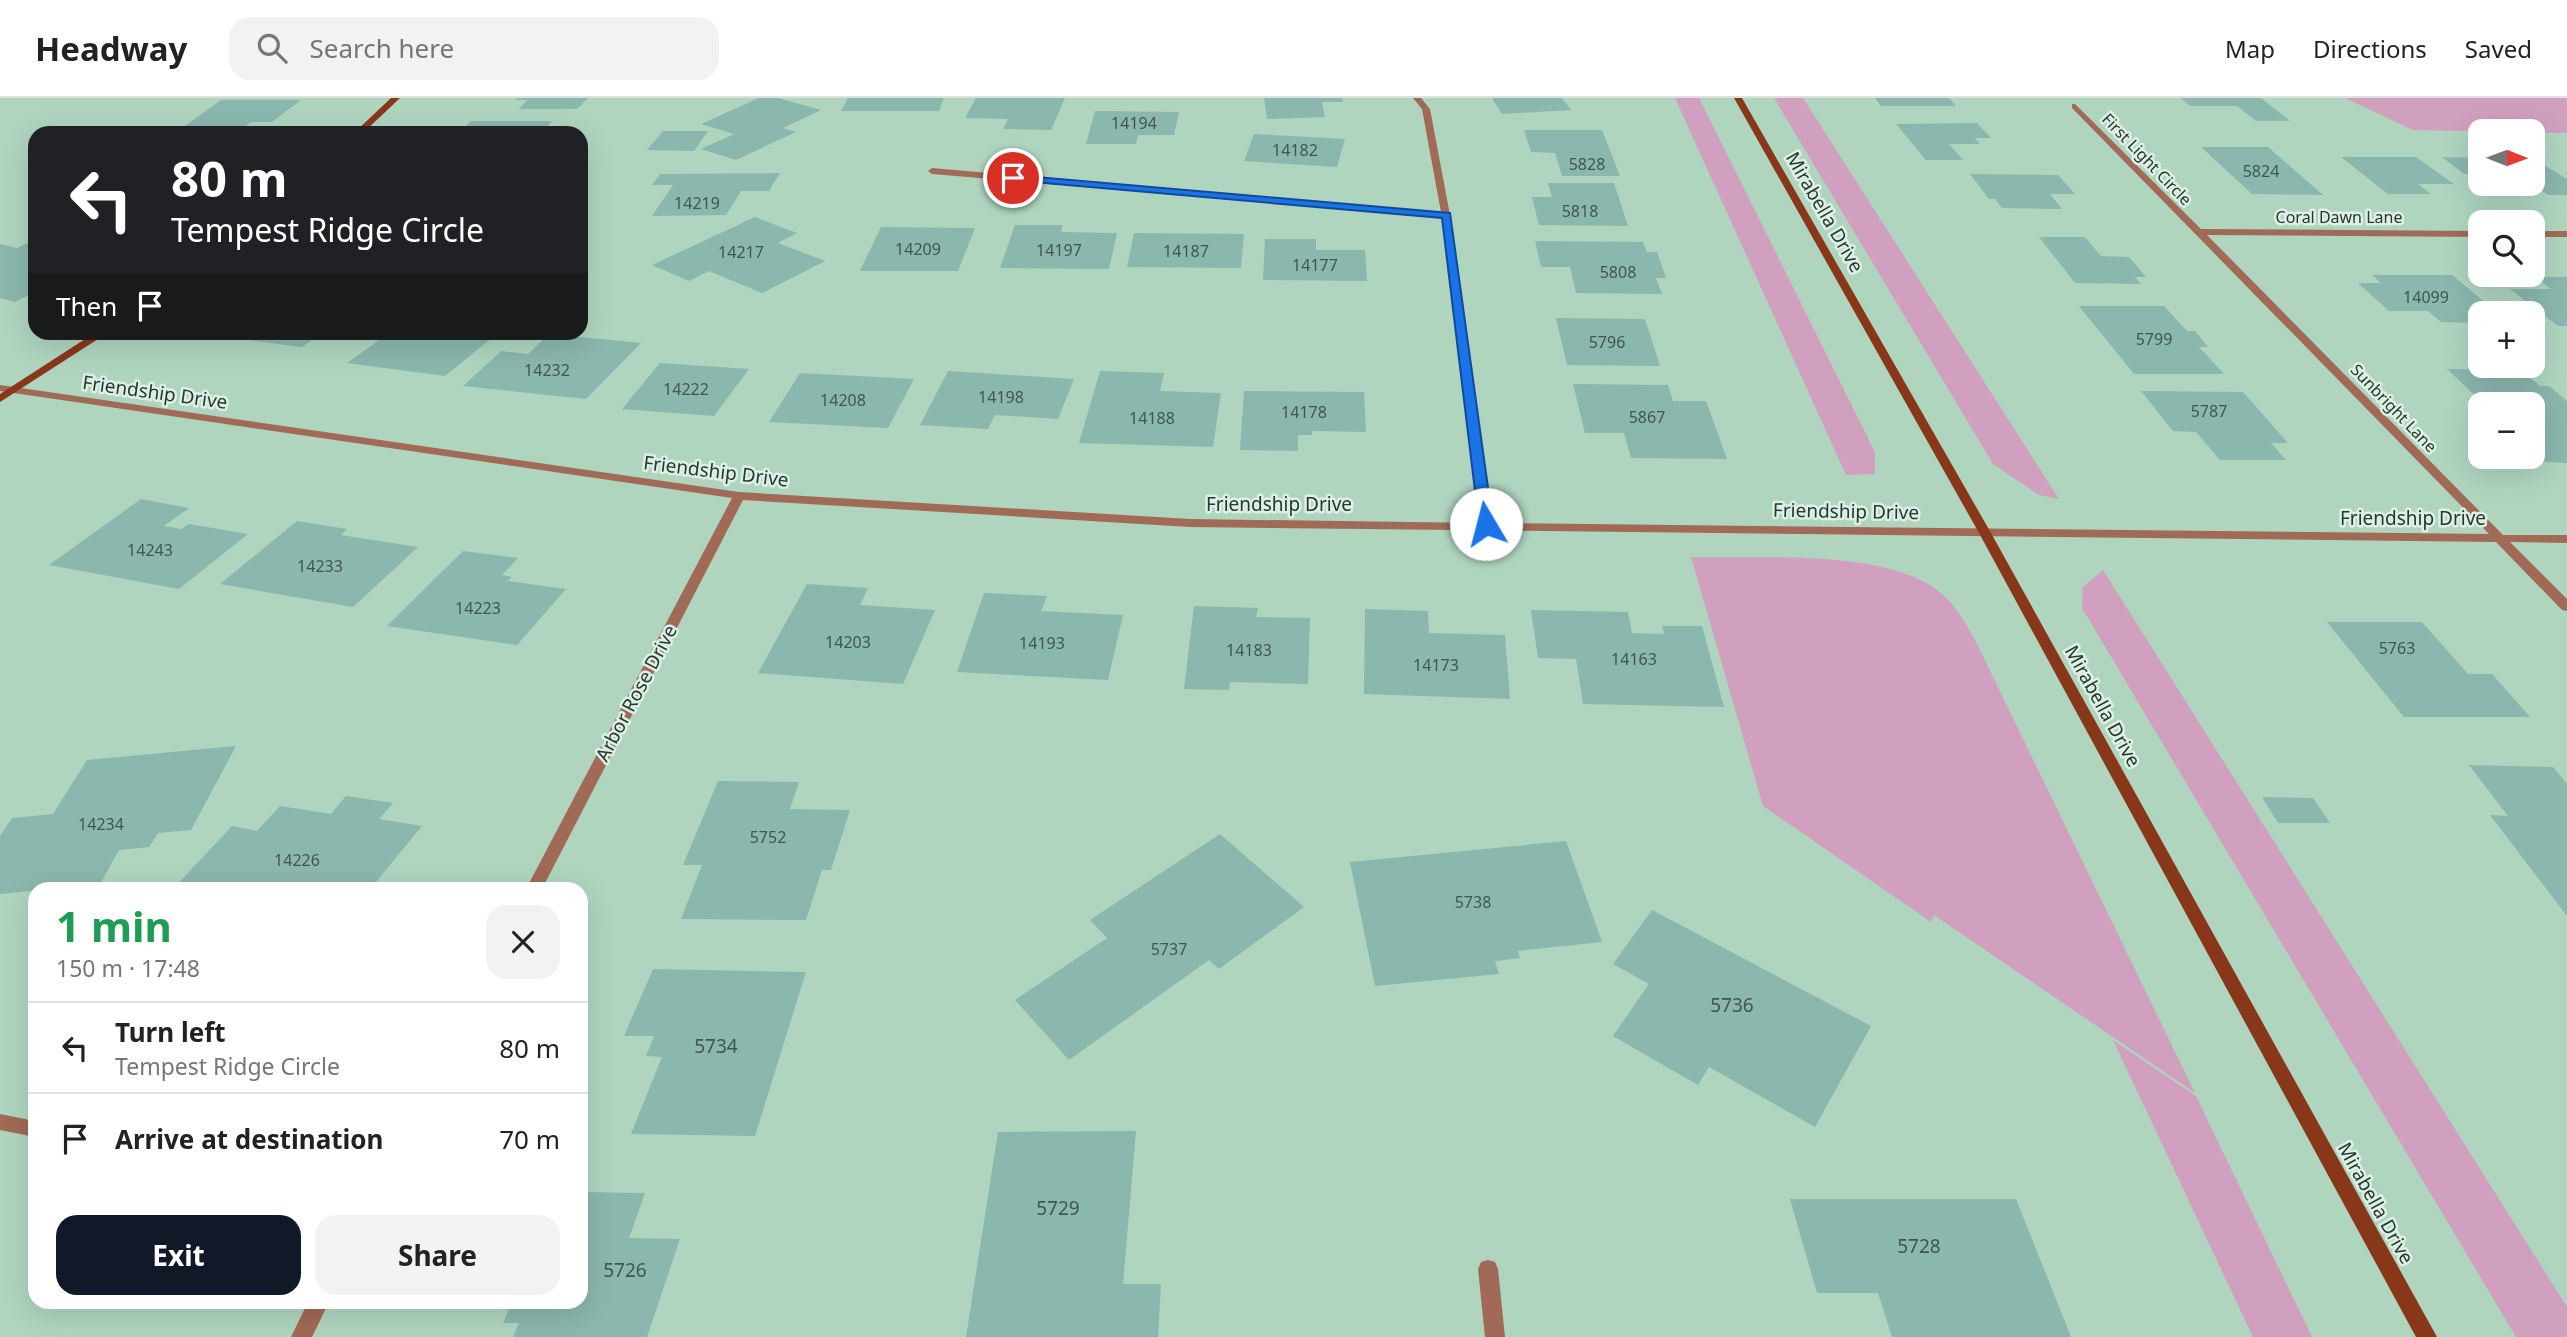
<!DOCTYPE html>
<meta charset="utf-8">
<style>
body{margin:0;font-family:"Noto Sans",sans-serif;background:#f2f2f2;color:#222;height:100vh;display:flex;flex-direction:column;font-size:26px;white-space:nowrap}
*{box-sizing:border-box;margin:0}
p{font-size:23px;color:#767676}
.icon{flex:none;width:38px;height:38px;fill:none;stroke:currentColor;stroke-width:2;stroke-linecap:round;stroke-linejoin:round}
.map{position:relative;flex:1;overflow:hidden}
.sheet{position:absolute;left:28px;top:784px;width:560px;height:427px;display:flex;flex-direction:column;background:#fff;border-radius:21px;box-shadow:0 7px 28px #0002}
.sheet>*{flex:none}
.guide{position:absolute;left:28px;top:28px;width:560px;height:214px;border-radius:21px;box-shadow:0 7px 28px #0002;background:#202124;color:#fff;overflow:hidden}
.needle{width:46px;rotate:91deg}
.buttons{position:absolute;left:2468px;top:21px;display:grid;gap:14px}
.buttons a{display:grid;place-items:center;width:77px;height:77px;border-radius:14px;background:#fff;box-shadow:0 7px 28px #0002;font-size:35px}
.pin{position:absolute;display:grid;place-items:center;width:60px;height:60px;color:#fff;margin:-30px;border:4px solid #fff;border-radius:50%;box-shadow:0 2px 7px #0007}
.me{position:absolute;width:77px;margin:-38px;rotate:352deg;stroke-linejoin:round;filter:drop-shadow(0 0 5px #0008)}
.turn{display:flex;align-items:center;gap:24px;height:147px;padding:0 28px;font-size:32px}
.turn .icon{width:91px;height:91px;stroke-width:2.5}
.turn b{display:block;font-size:49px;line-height:60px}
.then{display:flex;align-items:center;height:66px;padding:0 28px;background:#0003;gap:14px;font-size:26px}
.round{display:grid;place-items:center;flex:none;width:74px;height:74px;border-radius:21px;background:#f2f2f2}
.head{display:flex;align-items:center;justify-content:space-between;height:119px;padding:0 28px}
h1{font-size:42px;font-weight:700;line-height:52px;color:#1e9e55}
.cta{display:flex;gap:14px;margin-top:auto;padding:14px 28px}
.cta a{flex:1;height:80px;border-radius:21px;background:#111827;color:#fff;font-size:28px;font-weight:700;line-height:80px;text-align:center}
.cta a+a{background:#f2f2f2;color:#222}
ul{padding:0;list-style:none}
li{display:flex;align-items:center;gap:21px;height:91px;padding:0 28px;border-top:2px solid #e0e0e0}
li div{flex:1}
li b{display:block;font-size:26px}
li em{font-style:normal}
header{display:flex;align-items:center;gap:42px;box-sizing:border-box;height:98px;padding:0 35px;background:#fff;border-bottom:2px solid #e0e0e0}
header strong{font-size:33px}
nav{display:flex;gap:38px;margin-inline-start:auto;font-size:24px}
.search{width:490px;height:63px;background:#f2f2f2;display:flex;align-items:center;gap:18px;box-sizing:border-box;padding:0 24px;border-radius:21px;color:#767676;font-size:26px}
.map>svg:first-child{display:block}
.green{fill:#d1a0bf}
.building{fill:#8ab7ae}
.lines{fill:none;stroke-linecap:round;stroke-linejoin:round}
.street{fill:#a16a56;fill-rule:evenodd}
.secondary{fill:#883819;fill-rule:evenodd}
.route{fill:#1a73e8;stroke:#114b97;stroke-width:2}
.labels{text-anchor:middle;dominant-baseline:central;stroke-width:5;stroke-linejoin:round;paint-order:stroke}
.number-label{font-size:16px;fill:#40574f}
.far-street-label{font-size:16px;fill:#28372f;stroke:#ddf0e5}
.street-label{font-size:19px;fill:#28372f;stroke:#ddf0e5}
.near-number-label{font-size:19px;fill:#40574f}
</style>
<header>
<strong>Headway</strong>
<div class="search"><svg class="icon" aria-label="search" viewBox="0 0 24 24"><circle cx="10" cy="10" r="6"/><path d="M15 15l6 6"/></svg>Search here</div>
<nav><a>Map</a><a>Directions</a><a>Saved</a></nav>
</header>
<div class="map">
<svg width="2567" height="1239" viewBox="0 0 2567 1239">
<rect width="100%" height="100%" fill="#afd5bf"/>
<!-- green -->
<g class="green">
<polygon points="1675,0 1699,0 1875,354 1875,376 1846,377"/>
<polygon points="1774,0 1803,0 2059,401 2039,397 1993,366"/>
<polygon points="2345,0 2567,0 2567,35 2413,32"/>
<path d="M1691,459C1759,461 1890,450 1942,496C1957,509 1966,526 1976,544L2195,995L1934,817L1931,824L1763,708Z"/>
<polygon points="2103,472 2567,1209 2567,1239 2516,1239 2082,510 2083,489"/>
<polygon points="2113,942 2196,998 2312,1239 2253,1239"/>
</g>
<!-- building -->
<g class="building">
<polygon points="516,0 588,0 577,11 519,11 527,2 516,2"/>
<polygon points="759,0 778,0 821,12 783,30 796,34 736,62 701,51 734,36 701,26"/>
<polygon points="848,0 944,0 939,13 841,13"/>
<polygon points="976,0 1065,0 1051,32 1003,31 1008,21 965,20"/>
<polygon points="1264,0 1342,0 1343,4 1322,4 1325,19 1267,21"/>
<polygon points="1492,0 1562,0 1571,12 1502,16"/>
<polygon points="1875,0 1949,0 1956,8 1881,8"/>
<polygon points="2181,0 2261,0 2290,23 2256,23 2237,8 2190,8"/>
<polygon points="221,2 301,2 272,24 251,24 237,35 175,35"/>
<polygon points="1095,13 1179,14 1174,37 1138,37 1136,46 1086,46"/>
<polygon points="471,23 552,23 542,35 459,35"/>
<polygon points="1977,25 1991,40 1975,40 1980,46 1949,46 1963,62 1926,62 1896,26"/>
<polygon points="1524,32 1602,32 1620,78 1562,78 1555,55 1531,54"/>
<polygon points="663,33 708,33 694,53 647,52"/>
<polygon points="1254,36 1345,41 1337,69 1244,63"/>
<polygon points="2201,49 2268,49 2323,97 2252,96"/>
<polygon points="2341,59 2416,59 2454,86 2418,86 2431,96 2388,96"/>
<polygon points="2442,59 2480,60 2480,76 2464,76"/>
<polygon points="2532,60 2567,81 2567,97 2548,97 2532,85"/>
<polygon points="780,75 769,93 741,93 726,117 652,118 673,87 652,87 660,76"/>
<polygon points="1970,76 2058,77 2075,96 2050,96 2062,111 2002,110 1995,101 1989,101"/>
<polygon points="1548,85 1614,85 1628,128 1539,127 1532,99 1552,99"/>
<polygon points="755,119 797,135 778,145 825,163 762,195 709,173 689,183 652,167"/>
<polygon points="1015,127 1063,127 1061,134 1117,135 1109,171 1000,170"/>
<polygon points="881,129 975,130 958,173 860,173"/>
<polygon points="1134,135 1244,136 1241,170 1127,169"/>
<polygon points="2039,139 2085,139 2101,158 2129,159 2146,179 2135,179 2141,186 2075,185"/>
<polygon points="35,141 35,194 15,204 0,200 0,146 17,150"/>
<polygon points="1265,141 1316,141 1316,152 1365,152 1367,183 1263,182"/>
<polygon points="1535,143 1643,144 1647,154 1657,154 1666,180 1656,180 1662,196 1576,195 1570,169 1541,169"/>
<polygon points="2372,177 2452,177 2498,215 2480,215 2480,225 2441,224 2428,213 2389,213 2358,185 2381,185"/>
<polygon points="2535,179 2567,179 2567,228 2558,228 2510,191 2551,191"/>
<polygon points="2079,208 2164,208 2187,233 2195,233 2208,249 2199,249 2224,276 2134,276"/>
<polygon points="1556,220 1645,221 1660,268 1567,267"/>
<polygon points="223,234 323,234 302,249 218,238"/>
<polygon points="414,234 499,234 445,278 347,265 389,235 410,237"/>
<polygon points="549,236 641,245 586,301 463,288 501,253 528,256"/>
<polygon points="660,265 749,271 714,318 622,311"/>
<polygon points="2447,271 2522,272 2540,288 2549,288 2567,303 2567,365 2546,364 2532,351 2532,306 2484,306"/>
<polygon points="948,273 1074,281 1058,321 995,317 988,331 920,327"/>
<polygon points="1100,273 1164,275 1160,293 1221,295 1213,349 1079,345"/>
<polygon points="800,275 914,281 888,330 769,324"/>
<polygon points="1573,286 1668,287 1673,303 1706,303 1727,361 1631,360 1624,335 1585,335"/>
<polygon points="1244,293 1364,294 1366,334 1312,333 1312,337 1298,337 1298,353 1240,352"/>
<polygon points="2141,293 2243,294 2288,345 2271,345 2286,362 2220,362 2196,334 2173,333"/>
<polygon points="141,401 189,410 164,428 181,431 189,426 248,436 179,491 49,467"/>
<polygon points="297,423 347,431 341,437 418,449 353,509 220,486"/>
<polygon points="463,453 518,460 502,477 512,479 508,483 566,491 517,547 387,528"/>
<polygon points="807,486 868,490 860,507 935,512 903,586 758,575"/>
<polygon points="984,495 1047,498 1041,513 1123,517 1108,582 957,574"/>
<polygon points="1194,508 1258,510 1256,519 1310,520 1308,586 1230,584 1229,592 1184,591"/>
<polygon points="1365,511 1428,513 1429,535 1505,537 1510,601 1364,596"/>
<polygon points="1531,512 1628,514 1632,535 1664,536 1662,528 1702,528 1724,609 1583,606 1576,561 1538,560"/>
<polygon points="2327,524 2422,524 2468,576 2492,576 2530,619 2404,619"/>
<polygon points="236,648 191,732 158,735 149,749 119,752 100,786 0,796 0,738 12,720 53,716 87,662"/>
<polygon points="2469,667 2553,669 2567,686 2567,818 2490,717 2508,718"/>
<polygon points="718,683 799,684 790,711 850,712 831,772 822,772 806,822 681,821 702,767 683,767"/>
<polygon points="346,698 393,705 379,721 422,728 370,791 173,791 232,728 257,733 280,708 331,716"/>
<polygon points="2262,699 2313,700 2330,725 2278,725"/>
<polygon points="1220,736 1304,809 1219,871 1209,862 1069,962 1015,902 1107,840 1090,822"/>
<polygon points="1566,743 1602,844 1518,853 1520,860 1495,863 1499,876 1375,888 1350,764"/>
<polygon points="1652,812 1871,928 1815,1029 1709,969 1698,987 1613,938 1649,886 1613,866"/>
<polygon points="653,871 806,874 755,1038 631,1036 662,959 646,958 654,938 624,938"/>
<polygon points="1136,1033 1123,1186 1161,1186 1158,1239 966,1239 998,1034"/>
<polygon points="581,1094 645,1095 629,1140 680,1141 647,1239 513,1239 519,1225 503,1225 512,1204 581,1204"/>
<polygon points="1790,1101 2016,1101 2071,1239 1892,1239 1878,1195 1817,1195"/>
</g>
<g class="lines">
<!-- street -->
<g class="street">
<polygon points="1413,0 1421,0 1430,11 1450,117 1492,425 2489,436 2072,10 2072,6 2075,6 2201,131 2480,133 2480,139 2207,137 2503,437 2567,437 2567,445 2510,444 2567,501 2567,513 2562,512 2496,444 1190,429 743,402 542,791 526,791 732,400 0,293 0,287 739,394 1190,421 1480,425 1442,119 932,76 928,73 932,70 1441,114 1422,11"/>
<rect x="2532" y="133" width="35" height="6"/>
<polygon points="0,1016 35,1023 35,1039 0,1032"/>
<polygon points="1488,1162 1495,1164 1498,1171 1505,1239 1485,1239 1478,1171 1481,1164"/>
<polygon points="308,1204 329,1204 312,1239 291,1239"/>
</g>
<!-- secondary -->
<g class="secondary">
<polygon points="391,0 400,0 363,35 354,35"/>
<polygon points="1734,0 1742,0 1991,435 2437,1239 2416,1239 1979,435"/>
<polygon points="96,234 109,234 0,304 0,296"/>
</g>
</g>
<!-- route -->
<polygon class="route" points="1013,77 1450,115 1493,426 1491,429 1486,431 1479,426 1442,120 1009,82 1009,78"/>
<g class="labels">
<!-- number labels -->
<g class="number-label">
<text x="1134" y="25">14194</text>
<text x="1295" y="52">14182</text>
<text x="1587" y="66">5828</text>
<text x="2261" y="73">5824</text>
<text x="697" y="105">14219</text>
<text x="1580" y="113">5818</text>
<text x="918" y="151">14209</text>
<text x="1059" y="152">14197</text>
<text x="1186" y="153">14187</text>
<text x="741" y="154">14217</text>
<text x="1315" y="167">14177</text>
<text x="1618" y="174">5808</text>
<text x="2426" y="199">14099</text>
<text x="2154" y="241">5799</text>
<text x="1607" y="244">5796</text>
<text x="547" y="272">14232</text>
<text x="686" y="291">14222</text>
<text x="1001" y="299">14198</text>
<text x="843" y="302">14208</text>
<text x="2209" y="313">5787</text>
<text x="1304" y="314">14178</text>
<text x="1647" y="319">5867</text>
<text x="1152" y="320">14188</text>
<text x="150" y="452">14243</text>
<text x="320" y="468">14233</text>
<text x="478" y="510">14223</text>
<text x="848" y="544">14203</text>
<text x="1042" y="545">14193</text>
<text x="2397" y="550">5763</text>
<text x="1249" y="552">14183</text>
<text x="1634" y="561">14163</text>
<text x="1436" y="567">14173</text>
<text x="101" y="726">14234</text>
<text x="768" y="739">5752</text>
<text x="297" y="762">14226</text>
<text x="1473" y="804">5738</text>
<text x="1169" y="851">5737</text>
</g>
<!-- far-street labels -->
<g class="far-street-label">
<text transform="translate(2147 61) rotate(46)">First Light Circle</text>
<text x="2339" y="119">Coral Dawn Lane</text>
<text transform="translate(2394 310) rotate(46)">Sunbright Lane</text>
</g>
<!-- street labels -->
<g class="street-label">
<text transform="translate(1825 114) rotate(60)">Mirabella Drive</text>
<text transform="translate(155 294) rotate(8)">Friendship Drive</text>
<text transform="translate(716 373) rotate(7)">Friendship Drive</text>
<text x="1279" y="406">Friendship Drive</text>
<text transform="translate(1846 413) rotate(1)">Friendship Drive</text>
<text x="2413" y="420">Friendship Drive</text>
<text transform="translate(636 595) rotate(-62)">Arbor Rose Drive</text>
<text transform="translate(2103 608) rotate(61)">Mirabella Drive</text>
<text transform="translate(2376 1105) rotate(61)">Mirabella Drive</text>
</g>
<!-- near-number labels -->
<g class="near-number-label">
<text x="1732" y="907">5736</text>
<text x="716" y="948">5734</text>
<text x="1058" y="1110">5729</text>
<text x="1919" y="1148">5728</text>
<text x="625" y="1172">5726</text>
</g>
</g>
</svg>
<div class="buttons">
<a><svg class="needle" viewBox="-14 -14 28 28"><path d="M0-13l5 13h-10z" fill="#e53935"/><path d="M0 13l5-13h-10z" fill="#767676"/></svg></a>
<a><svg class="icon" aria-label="search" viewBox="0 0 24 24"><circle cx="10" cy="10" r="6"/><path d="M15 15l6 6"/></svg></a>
<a>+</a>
<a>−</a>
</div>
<div class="pin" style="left:1013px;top:80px;background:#d93025"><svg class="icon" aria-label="arrive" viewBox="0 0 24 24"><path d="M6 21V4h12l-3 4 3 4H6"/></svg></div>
<svg class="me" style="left:1486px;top:426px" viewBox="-20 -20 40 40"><circle r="19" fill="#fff"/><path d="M0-13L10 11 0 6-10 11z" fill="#1a73e8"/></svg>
<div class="guide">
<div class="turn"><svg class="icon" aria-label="left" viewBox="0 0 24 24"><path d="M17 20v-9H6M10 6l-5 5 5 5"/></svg><div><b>80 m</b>Tempest Ridge Circle</div></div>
<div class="then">Then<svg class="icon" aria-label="arrive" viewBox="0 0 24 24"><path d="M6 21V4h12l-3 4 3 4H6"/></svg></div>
</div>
<section class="sheet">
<div class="head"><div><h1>1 min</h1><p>150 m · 17:48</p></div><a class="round"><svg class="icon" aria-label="close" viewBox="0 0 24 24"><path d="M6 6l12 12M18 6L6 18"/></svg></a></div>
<ul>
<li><svg class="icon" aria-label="left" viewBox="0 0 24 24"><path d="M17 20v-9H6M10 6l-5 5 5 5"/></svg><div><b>Turn left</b><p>Tempest Ridge Circle</p></div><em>80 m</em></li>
<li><svg class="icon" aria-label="arrive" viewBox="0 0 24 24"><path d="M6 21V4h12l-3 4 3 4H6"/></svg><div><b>Arrive at destination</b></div><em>70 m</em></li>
</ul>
<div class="cta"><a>Exit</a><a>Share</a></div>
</section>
</div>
